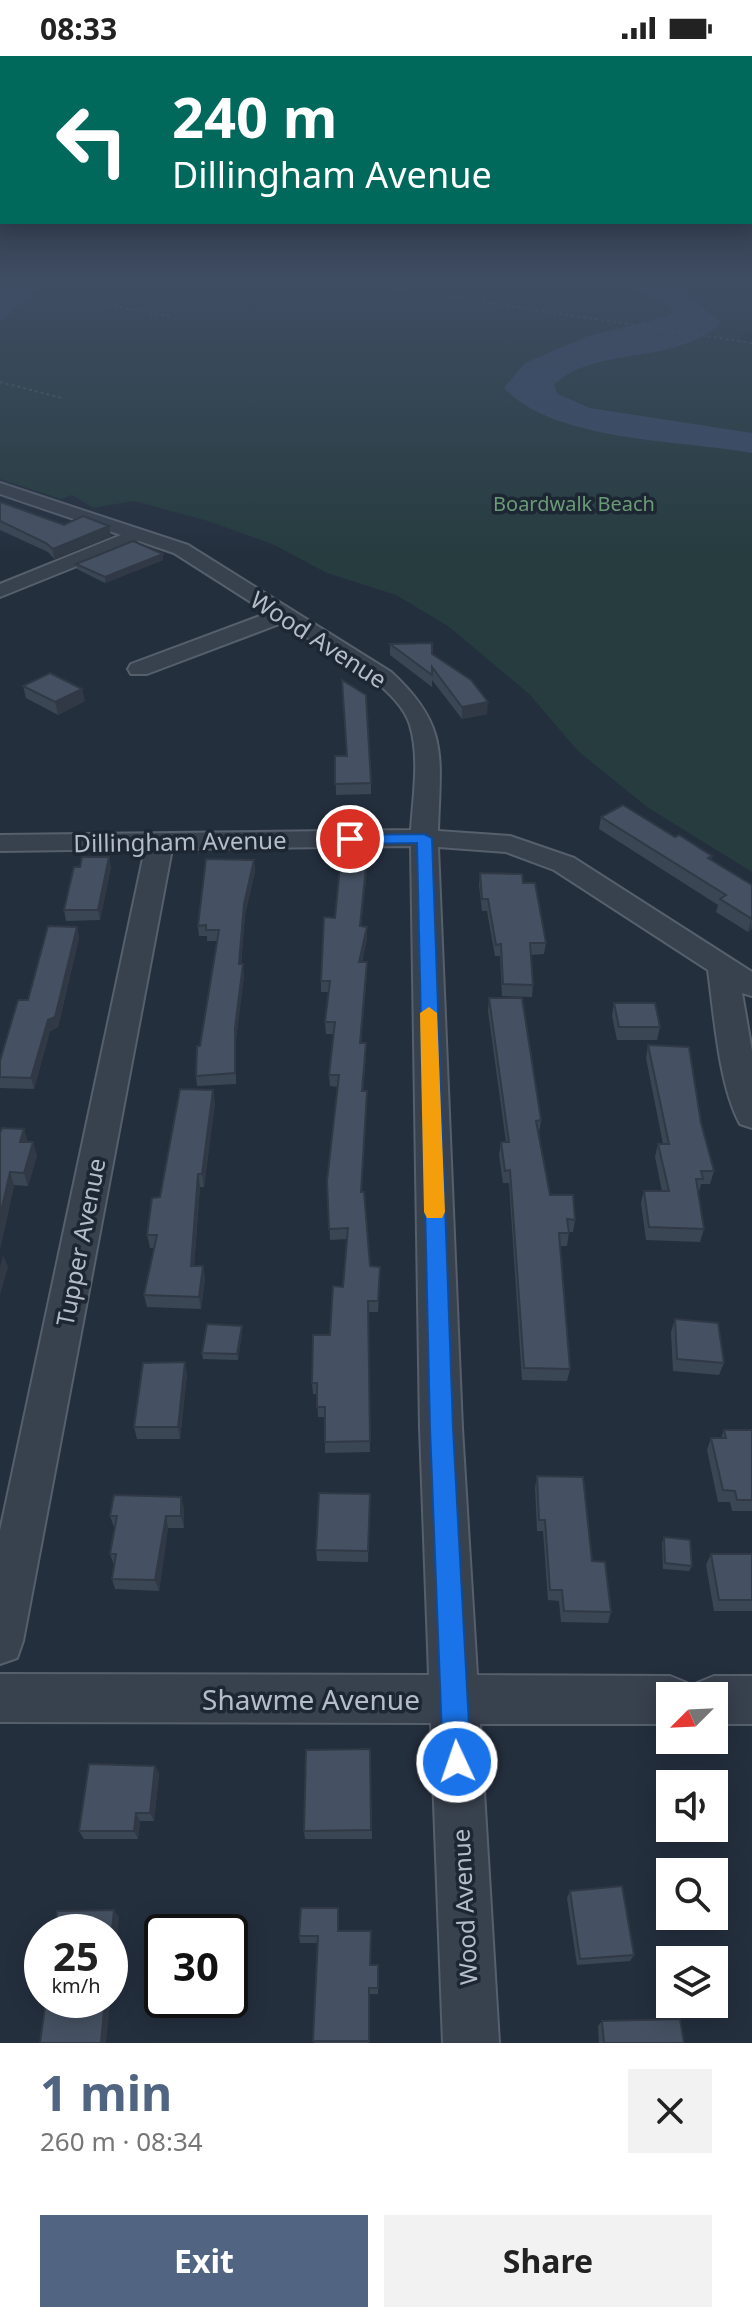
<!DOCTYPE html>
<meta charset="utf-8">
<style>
body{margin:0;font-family:"Noto Sans",sans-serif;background:#f2f2f2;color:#222;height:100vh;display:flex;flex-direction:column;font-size:30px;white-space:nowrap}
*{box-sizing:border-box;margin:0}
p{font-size:26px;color:#767676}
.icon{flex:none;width:44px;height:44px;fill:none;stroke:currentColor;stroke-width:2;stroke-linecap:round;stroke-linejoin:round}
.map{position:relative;height:1987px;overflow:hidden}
.panel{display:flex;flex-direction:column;background:#fff;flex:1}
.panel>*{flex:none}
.top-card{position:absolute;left:0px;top:0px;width:752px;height:168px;box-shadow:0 4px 20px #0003;background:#00695c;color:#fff;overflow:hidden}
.needle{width:52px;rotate:246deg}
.buttons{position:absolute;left:656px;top:1626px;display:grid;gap:16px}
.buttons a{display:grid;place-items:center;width:72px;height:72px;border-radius:0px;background:#fff;box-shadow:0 4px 20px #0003;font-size:40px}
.speed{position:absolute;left:24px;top:1858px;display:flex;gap:16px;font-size:40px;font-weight:700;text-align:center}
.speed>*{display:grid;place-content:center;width:104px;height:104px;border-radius:50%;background:#fff;box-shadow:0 4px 20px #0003;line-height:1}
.speed small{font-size:20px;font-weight:400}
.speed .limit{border:4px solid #111;border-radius:12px;background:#fff;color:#111}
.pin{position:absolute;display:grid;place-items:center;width:68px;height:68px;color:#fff;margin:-34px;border:4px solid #fff;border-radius:50%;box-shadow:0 2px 8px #0007}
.me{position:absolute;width:88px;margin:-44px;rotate:357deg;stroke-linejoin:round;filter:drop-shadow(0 0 6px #0008)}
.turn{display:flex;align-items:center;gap:28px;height:168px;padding:0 40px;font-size:36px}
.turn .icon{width:104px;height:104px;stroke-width:2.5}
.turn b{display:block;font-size:56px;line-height:68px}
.round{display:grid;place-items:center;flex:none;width:84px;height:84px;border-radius:0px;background:#f2f2f2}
.headline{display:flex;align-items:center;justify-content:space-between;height:136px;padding:0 40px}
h1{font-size:48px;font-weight:700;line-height:60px;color:#516482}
.cta{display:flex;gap:16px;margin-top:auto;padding:16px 40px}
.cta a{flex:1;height:92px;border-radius:0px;background:#516482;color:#fff;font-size:32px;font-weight:700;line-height:92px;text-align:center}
.cta a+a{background:#f2f2f2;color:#222}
.status{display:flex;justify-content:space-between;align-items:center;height:56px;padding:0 40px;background:#fff;direction:ltr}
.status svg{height:22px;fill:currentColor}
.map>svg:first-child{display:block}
.green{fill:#263c3f}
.water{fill:#394c67}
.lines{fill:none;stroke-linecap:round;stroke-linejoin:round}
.street-casing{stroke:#565f6c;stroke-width:4}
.path{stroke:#44595c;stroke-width:2;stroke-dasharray:3 3;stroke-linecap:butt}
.street{fill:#38414e;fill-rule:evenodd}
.wall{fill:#3b4654}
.shaded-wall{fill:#303945}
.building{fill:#455162;stroke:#303945;stroke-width:2}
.route{fill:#1a73e8;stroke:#114b97;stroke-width:2}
.slow{fill:#f59e0b}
.labels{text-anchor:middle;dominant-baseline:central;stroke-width:7;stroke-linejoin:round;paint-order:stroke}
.far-park-label{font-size:20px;fill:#6b9a76;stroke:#1d2633}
.street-label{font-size:24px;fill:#b4bcc9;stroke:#1d2633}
.near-street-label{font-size:28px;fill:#b4bcc9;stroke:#1d2633}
</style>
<div class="status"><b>08:33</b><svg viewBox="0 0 49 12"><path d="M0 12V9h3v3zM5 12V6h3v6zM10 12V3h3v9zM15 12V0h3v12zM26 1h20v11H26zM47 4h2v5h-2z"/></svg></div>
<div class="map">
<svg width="752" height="1987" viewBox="0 0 752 1987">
<rect width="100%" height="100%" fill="#242f3e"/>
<!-- green -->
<polygon class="green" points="19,223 642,223 721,266 661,223 752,223 752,275 743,277 739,283 752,288 752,816 647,751 578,695 529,638 448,570 396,539 327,517 272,488 208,465 134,445 93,452 72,439 61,443 0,423 0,230"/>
<!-- water -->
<g class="water">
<polygon points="0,223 48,223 0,265"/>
<path d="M604,223L667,224L721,266C679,310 594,289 554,329L558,338L590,352L752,377V397C681,384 554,386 504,332L525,307L585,281L669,260L674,254L665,246Z"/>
</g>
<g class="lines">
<defs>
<path id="street" d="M0,427L188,489L391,616C450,670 440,701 438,775L510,780L574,802L752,916V940L742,937L752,995V1072L740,1068C719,1030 714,958 708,914L554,814L506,796L438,791L462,1372L477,1619L670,1620L687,1627L692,1639L697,1627L714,1620H752V1668H714V1640H670V1668H480L499,1987H443L431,1667L0,1666V1618L429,1619L420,1372L411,790L172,793L23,1585L17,1602L0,1608V1475L145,793L0,795V779L411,774C413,741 420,702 410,669C398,627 318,589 282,567L147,618H131L128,613L131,608L268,557L174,497L139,485L0,541V528L121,479L0,438Z"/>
</defs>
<!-- street casing -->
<use href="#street" class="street-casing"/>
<!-- path -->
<g class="path">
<polyline points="334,223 752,287"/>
<polyline points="194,237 214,234 231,223"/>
<polyline points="108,249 170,260"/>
<polyline points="0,326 62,342"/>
</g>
<!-- street -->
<use href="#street" class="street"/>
</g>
<!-- wall -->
<g class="wall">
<polygon points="0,446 64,469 109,470 111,480 54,503 48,496 0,474"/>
<polygon points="163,498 163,504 105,527 77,513 76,508"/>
<polygon points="390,588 432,598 487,658 462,663 432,624 432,631 390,599"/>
<polygon points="23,630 85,645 58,659 26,642"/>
<polygon points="335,700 371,727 371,738 336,739"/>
<polygon points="601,761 675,781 712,800 711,804 752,829 752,873 748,876 716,856 718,849 599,773"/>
<polygon points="367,801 367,813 361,870 367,882 362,906 367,918 361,987 366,999 363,1035 367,1035 367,1047 361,1136 370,1210 380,1222 378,1256 368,1256 370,1396 325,1397 325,1361 318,1361 317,1338 313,1338 312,1327 330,1279 343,1231 347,1183 330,1184 327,1125 338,1031 330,1030 329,1019 334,978 326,978 325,966 329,936 321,936 321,925 335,862"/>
<polygon points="254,804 255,815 245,859 241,908 244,919 236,983 236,1028 197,1030 196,1020 200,990 217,885 207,885 207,880 199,880 198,870"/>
<polygon points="111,811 100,864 66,865 64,854"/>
<polygon points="480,817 523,827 546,887 544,898 531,899 533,929 532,941 502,940 500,900 495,900 487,855 482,855 479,829"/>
<polygon points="77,871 79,882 58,971 50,975 34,1033 0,1032 0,1005 28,944"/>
<polygon points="489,942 541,1064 539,1077 550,1139 575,1164 573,1176 569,1176 567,1190 560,1190 570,1313 567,1325 522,1324 509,1127 503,1127 499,1099 501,1086 506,1086 488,955"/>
<polygon points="614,947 660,971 657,984 617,984 612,960"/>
<polygon points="648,989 701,1067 714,1115 710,1128 701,1128 699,1136 698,1136 704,1173 700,1186 646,1184 641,1147 644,1135 662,1135 655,1101 658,1088 663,1088 646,1002"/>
<polygon points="215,1046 204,1131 200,1131 194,1210 203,1210 205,1223 201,1253 147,1251 144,1239 154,1192 150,1192 147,1179 160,1141"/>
<polygon points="0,1077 37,1099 28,1130 14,1129 0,1193"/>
<polygon points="675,1263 724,1307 719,1319 673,1315 671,1276"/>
<polygon points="242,1270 242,1276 238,1304 203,1303 202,1297"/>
<polygon points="187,1318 180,1383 137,1383 134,1371"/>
<polygon points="724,1374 752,1374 752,1455 732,1455 730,1446 718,1446 707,1394 711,1382 721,1382"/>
<polygon points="537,1420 592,1505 611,1556 608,1567 561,1566 559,1545 548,1544 543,1475 537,1475 535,1432"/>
<polygon points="370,1438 368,1506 317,1505 316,1494"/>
<polygon points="184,1452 184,1472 168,1472 159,1535 115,1533 112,1523 114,1509 110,1498 115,1471 114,1471 110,1460"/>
<polygon points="664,1481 692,1510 689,1515 663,1513 662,1487"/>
<polygon points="711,1498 752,1498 752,1555 714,1555 706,1509"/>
<polygon points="370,1693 372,1783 305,1783 304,1775"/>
<polygon points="155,1710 159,1718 154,1765 140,1765 138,1783 84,1783 79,1775"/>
<polygon points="570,1835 634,1899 630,1905 577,1909 567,1842"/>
<polygon points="339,1859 339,1875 371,1909 378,1909 378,1938 369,1938 369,1987 314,1987 317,1887 300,1887 299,1880"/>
<polygon points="602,1965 684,1987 599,1987 598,1970"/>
</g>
<!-- shaded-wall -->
<g class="shaded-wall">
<polygon points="109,470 111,480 54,503 53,493"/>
<polygon points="163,498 163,504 105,527 105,521"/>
<polygon points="82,633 85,645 58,659 55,646"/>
<polygon points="488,646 487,658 462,663 462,651"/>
<polygon points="109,801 111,811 100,864 98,854"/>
<polygon points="367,801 367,813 360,882 360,870"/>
<polygon points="254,804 255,815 245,859 240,919 239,908 244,848"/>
<polygon points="751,863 752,873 748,876"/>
<polygon points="77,871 79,882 58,971 50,975 34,1033 31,1022"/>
<polygon points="367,871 367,882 359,918 359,906"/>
<polygon points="367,906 367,918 360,998 360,987"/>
<polygon points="243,908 244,919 236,983 236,1028 235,972"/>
<polygon points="213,1034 215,1046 204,1131 202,1118"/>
<polygon points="367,1035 367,1047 361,1148 361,1136"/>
<polygon points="24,1073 28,1086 20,1086"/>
<polygon points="33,1086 37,1099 28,1130 24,1117"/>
<polygon points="10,1116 14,1129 0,1193 0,1160"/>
<polygon points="198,1118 200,1131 193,1223 191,1210"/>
<polygon points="3,1199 8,1211 0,1239 0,1211"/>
<polygon points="203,1210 205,1223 201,1253 199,1241"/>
<polygon points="242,1270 242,1276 238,1304 237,1298"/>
<polygon points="185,1306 187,1318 180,1383 178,1371"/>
<polygon points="181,1441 184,1452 184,1472 181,1460"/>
<polygon points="166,1460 168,1472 159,1535 155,1524"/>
<polygon points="155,1710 159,1718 154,1765 150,1757"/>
<polygon points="136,1757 140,1765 138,1783 134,1775"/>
<polygon points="114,1854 119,1861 106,1987 101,1987 105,1944 110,1944 110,1895"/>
</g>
<!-- building -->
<g class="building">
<polygon points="0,446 64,469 83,460 109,470 53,493 46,487 0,465"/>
<polygon points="133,485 163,498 105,521 76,508"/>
<polygon points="432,587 432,598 471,624 488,646 462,651 432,611 432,619 390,588"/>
<polygon points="50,617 82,633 55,646 23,630"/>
<polygon points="342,624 366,639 371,727 335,728 335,700 347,700"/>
<polygon points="623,749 675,781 679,779 712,800 708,802 752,829 752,863 720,843 726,839 601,761"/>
<polygon points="341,800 367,801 360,870 367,871 359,906 367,906 360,987 366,987 362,1035 367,1035 361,1136 364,1136 370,1210 380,1211 378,1245 368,1245 370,1385 325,1386 325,1351 317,1351 317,1327 312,1327 313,1279 330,1279 333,1230 343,1231 348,1172 329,1173 327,1125 339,1019 329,1019 335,966 325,966 330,925 321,925 324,861 335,862"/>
<polygon points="82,801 109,801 98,854 64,854 74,811 80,811"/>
<polygon points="206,803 254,804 244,848 239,908 243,908 235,972 235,1017 196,1020 197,990 200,990 219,874 206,874 206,869 198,870"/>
<polygon points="480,817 522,818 523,827 535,827 546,887 530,887 533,929 503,928 501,888 496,889 488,843 482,843"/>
<polygon points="48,870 77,871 55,961 48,964 31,1022 0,1021 0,1005 18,944 28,944"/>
<polygon points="489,942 522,942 541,1064 536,1065 550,1139 573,1139 575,1164 567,1163 569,1177 559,1177 570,1313 524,1312 510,1114 505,1115 501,1086 509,1086"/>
<polygon points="614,947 655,947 660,971 619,971"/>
<polygon points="648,989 689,991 701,1067 714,1115 701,1115 703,1123 696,1123 704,1173 649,1171 644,1135 669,1135 658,1088 669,1088"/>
<polygon points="180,1033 213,1034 202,1118 198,1118 191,1210 203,1210 199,1241 144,1239 157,1179 147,1179 152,1142 160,1141"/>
<polygon points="2,1072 24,1073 20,1086 33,1086 24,1117 10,1116 0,1160 0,1077"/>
<polygon points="675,1263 718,1267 724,1307 677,1303"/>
<polygon points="207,1268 242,1270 237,1298 202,1297"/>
<polygon points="185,1306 178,1371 134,1371 143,1307"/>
<polygon points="724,1374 752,1374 752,1444 737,1444 735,1435 723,1434 711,1382 726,1382"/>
<polygon points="537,1420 583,1421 592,1505 605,1506 611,1556 564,1555 562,1534 550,1534 545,1464 539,1464"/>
<polygon points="319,1437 370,1438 368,1495 316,1494"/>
<polygon points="114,1439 181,1441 181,1460 166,1460 155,1524 112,1523 116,1498 110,1498 117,1460 110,1460"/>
<polygon points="664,1481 690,1484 692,1510 665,1507"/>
<polygon points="711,1498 752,1498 752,1544 719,1544"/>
<polygon points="370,1693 371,1774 304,1775 306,1694"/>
<polygon points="89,1708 155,1710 150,1757 136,1757 134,1775 79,1775"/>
<polygon points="622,1830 634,1899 580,1903 570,1835"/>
<polygon points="301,1852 338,1852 338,1875 371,1875 370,1909 378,1909 378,1932 369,1932 369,1985 313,1985 318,1880 299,1880"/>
<polygon points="114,1854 110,1895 110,1876 55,1876 57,1855"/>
<polygon points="46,1944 105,1944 101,1987 40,1987"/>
<polygon points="680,1963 684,1987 604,1987 602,1965"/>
</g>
<!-- sky -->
<linearGradient id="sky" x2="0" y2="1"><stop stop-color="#141a22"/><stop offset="0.45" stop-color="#3f4d63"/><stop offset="1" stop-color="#3f4d63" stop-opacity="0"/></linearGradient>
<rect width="752" height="501" fill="url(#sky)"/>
<!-- route -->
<polygon class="route" points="424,778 432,782 453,1372 471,1706 467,1716 457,1720 447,1716 443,1706 430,1372 417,787 350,788 343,783 350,779"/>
<!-- slow -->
<polygon class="slow" points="429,951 437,957 445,1156 442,1162 427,1162 424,1156 420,957"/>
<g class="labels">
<!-- far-park labels -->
<g class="far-park-label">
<text x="574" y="447">Boardwalk Beach</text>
</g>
<!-- street labels -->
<g class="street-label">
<text transform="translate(319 583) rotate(33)">Wood Avenue</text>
<text transform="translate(180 785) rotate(-1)">Dillingham Avenue</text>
<text transform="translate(80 1186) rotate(-79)">Tupper Avenue</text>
<text transform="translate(464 1851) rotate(-93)">Wood Avenue</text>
</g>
<!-- near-street labels -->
<g class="near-street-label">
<text x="311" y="1643">Shawme Avenue</text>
</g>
</g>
</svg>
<div class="buttons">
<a><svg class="needle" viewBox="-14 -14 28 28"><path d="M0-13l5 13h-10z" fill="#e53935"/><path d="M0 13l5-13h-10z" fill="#767676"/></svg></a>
<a><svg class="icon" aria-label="sound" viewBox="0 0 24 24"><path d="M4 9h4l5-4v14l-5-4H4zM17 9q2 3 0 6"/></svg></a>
<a><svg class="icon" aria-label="search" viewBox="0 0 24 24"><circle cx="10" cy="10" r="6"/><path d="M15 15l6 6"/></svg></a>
<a><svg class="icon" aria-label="layers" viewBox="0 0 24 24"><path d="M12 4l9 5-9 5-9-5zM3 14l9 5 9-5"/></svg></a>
</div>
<div class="speed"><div>25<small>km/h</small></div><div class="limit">30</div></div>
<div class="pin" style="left:350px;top:783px;background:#d93025"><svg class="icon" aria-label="arrive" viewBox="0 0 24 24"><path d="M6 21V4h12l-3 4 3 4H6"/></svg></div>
<svg class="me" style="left:457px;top:1706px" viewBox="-20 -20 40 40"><circle r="17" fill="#1a73e8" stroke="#fff" stroke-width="3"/><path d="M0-11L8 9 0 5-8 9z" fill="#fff"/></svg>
<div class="top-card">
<div class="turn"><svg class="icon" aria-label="left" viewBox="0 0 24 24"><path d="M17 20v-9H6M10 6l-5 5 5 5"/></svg><div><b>240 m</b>Dillingham Avenue</div></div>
</div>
</div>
<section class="panel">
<div class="headline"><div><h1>1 min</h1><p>260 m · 08:34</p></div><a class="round"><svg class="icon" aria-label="close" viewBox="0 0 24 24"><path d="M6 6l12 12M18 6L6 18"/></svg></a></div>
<div class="cta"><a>Exit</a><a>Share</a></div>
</section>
